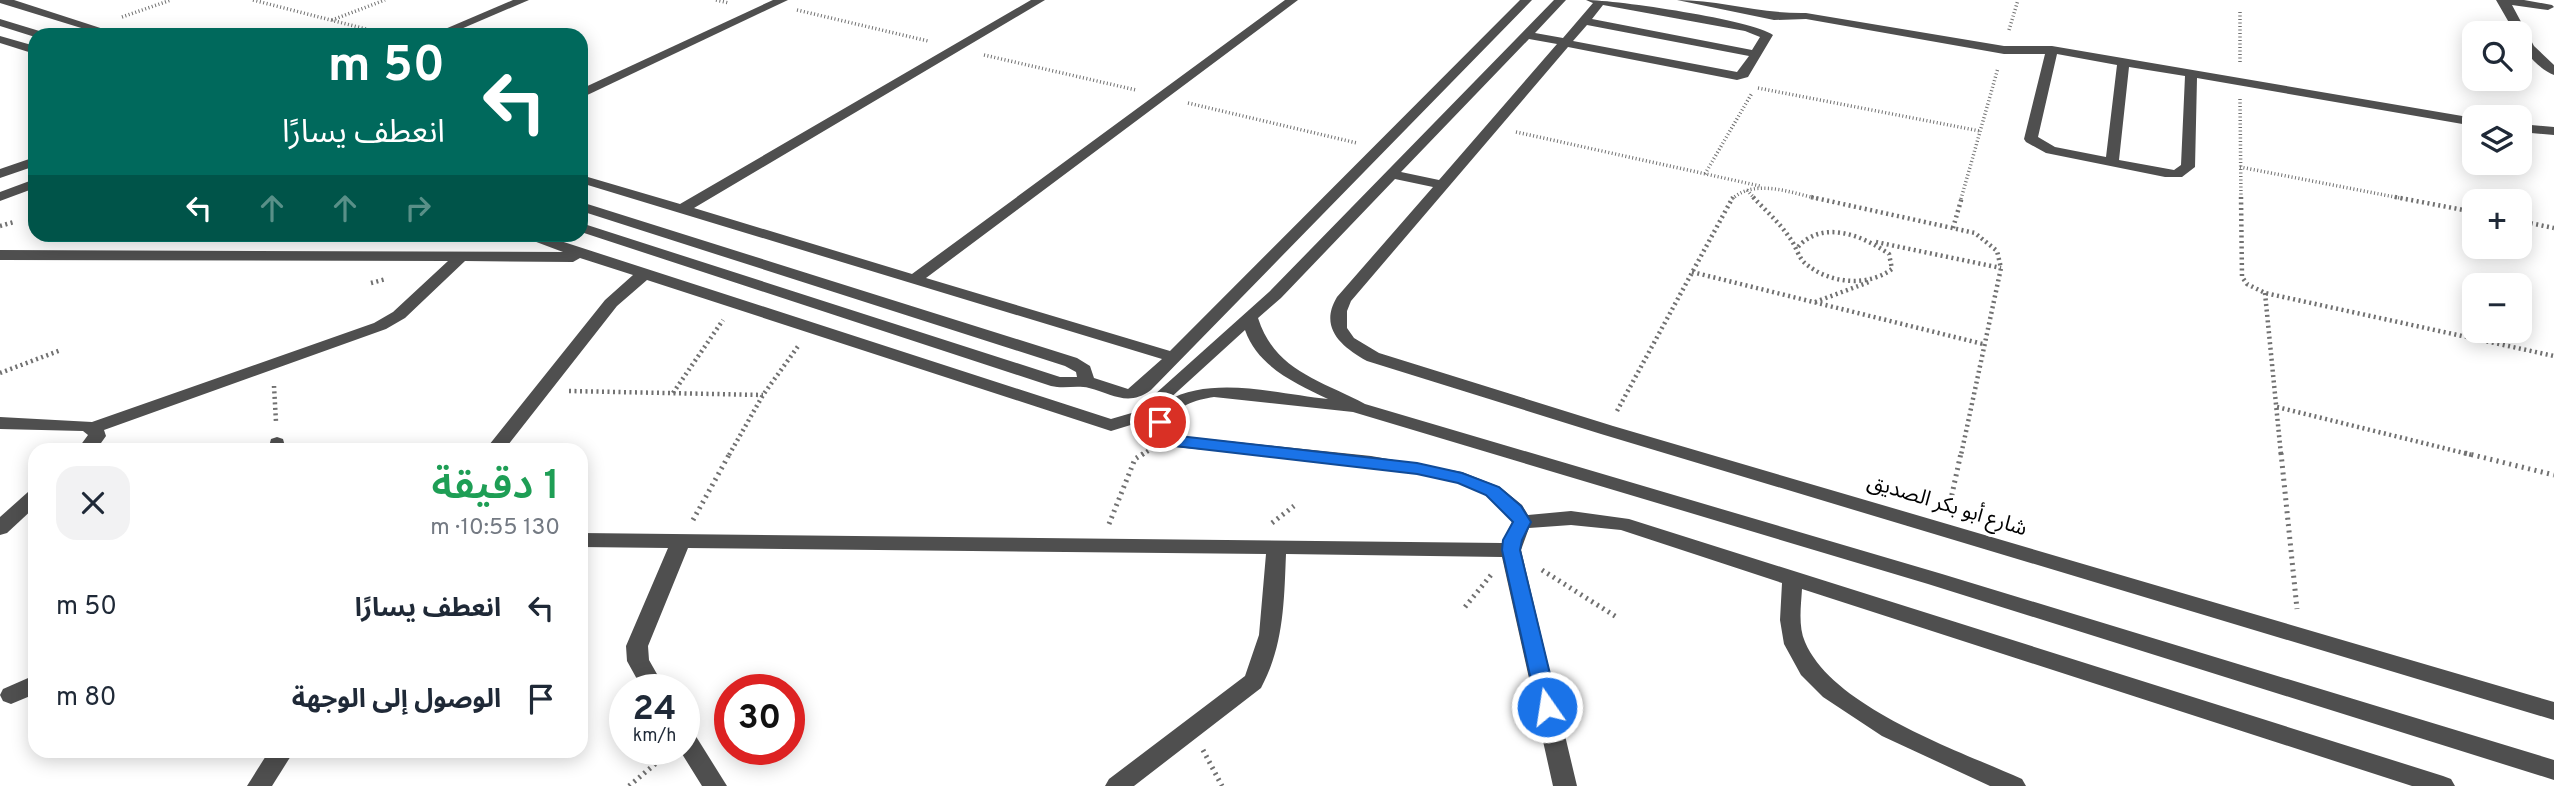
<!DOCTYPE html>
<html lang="ar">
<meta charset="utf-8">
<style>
body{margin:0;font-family:Overpass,"Noto Sans Arabic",sans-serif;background:#f2f2f3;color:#1f2937;direction:rtl;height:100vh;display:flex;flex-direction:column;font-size:26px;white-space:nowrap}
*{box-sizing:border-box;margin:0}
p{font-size:23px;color:#747a83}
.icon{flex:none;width:38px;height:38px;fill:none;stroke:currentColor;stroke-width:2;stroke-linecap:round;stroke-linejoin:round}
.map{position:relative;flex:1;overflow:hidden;direction:ltr}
.panel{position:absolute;left:28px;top:443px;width:560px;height:315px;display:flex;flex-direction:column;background:#fff;border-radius:21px;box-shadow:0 4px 18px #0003;direction:rtl}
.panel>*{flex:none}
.top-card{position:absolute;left:28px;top:28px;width:560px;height:214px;border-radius:21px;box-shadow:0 4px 18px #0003;direction:rtl;background:#00695c;color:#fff;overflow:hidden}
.buttons{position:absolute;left:2462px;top:21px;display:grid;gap:14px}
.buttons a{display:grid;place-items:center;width:70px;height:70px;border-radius:14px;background:#fff;box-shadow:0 4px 18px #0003;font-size:35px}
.speed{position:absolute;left:609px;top:674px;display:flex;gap:14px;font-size:35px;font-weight:700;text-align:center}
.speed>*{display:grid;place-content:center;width:91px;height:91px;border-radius:50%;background:#fff;box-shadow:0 4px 18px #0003;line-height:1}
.speed small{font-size:18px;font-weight:400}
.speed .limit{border:10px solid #d22;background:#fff;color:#111}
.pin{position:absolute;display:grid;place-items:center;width:60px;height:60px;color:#fff;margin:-30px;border:4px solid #fff;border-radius:50%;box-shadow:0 2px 7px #0007}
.me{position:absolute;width:77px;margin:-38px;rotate:347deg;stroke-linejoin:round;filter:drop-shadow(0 0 5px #0008)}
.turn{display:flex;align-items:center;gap:24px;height:147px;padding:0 28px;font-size:32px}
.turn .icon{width:91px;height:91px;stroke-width:2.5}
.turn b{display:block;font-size:49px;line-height:60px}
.lanes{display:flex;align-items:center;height:66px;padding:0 28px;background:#0003;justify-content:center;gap:35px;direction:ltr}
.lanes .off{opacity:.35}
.round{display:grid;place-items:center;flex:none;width:74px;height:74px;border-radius:21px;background:#f2f2f3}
.summary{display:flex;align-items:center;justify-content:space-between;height:119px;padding:0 28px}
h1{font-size:42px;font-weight:600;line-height:52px;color:#1e9e55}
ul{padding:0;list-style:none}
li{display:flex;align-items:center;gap:21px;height:91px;padding:0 28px}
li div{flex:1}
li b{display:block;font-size:26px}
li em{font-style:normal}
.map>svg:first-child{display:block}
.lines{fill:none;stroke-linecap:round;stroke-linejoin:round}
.path-far2{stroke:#717171;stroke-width:3.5;stroke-dasharray:1 2.5;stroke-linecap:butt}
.path-far1{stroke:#717171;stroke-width:4.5;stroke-dasharray:2 3.5;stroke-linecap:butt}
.path{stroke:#717171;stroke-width:5;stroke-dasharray:2 4.5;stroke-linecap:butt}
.minor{fill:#4f4f4f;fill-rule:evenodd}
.route{fill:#1a73e8;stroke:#114b97;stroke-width:2}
.labels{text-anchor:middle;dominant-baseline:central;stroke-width:6;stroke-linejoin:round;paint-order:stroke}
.street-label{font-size:21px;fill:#000;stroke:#fff}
</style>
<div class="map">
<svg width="2554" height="786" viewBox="0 0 2554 786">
<rect width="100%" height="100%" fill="#fff"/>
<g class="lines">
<!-- path-far2 -->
<g class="path-far2">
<polyline points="253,0 389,35"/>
<polyline points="716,0 729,3"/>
<polyline points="797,10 928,41"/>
<polyline points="2240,12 2240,62"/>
<polyline points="122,17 171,0"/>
<polyline points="332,20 385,0"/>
<polyline points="2009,30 2018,0"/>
<polyline points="984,55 1136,90"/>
<polyline points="1758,88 1980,131"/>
<polyline points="2240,99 2241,199"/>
<polyline points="1188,103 1357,143"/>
<polyline points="1516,132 1760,186"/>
<polyline points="2240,167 2405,199"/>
<polyline points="1705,174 1752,93"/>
<polyline points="1747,190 1755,199"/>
<path d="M1732,199C1755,178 1792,193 1819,199"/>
<polyline points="1961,199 1998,68"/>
</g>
<!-- path-far1 -->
<g class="path-far1">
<path d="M1753,197C1765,210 1779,222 1789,237C1796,245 1798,258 1806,264C1830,284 1868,287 1892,269L1889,254C1862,235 1822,219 1797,248"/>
<polyline points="1811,197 1975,233 1997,251 2001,268 1961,455"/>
<polyline points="2241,197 2242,277 2247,284 2265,293 2554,356"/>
<polyline points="2395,197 2474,212"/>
<polyline points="2520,221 2554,228"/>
<polyline points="0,226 14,222"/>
<polyline points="1953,228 1962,197"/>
<polyline points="1876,242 2001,268"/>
<polyline points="1692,272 1983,344"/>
<polyline points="371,283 386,279"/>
<polyline points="2265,293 2281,455"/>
<polyline points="1815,302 1869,282"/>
<polyline points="0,373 61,350"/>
<polyline points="274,386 276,422"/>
<polyline points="569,391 763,395"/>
<polyline points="673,393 723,320"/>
<polyline points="2277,407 2472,455"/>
<polyline points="1617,411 1733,197"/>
<polyline points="729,455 763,395 799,345"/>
<polyline points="1142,455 1151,449"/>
</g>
<!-- path -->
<g class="path">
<polyline points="2281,453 2297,609"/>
<polyline points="2465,453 2554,475"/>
<polyline points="1949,508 1961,453"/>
<polyline points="693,520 730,453"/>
<polyline points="1272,523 1294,506"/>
<polyline points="1109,524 1135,459 1144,453"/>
<polyline points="1542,570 1618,618"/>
<polyline points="1465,607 1491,575"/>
<polyline points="1203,750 1222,786"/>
<polyline points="629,786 667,754"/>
</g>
<!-- minor -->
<g class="minor">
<polygon points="0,0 14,0 122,35 104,35 0,3"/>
<polygon points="513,0 529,0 447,35 431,35"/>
<polygon points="773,0 788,0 581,98 581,89"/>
<path d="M1031,0H1045L694,208L912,274L1285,0H1298L926,278L1170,351L1520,0H1532L1151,390C1128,407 1113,394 1089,388C1077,385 1064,389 1051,386L581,232V223L1060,377H1077L1076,372L1065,366L581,211V202L1077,358L1090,366L1094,378L1128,389L1162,359L581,183V175L680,204Z"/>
<path d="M1554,0H1566L1535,33L1563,38L1593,3L1586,0C1616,0 1754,20 1773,35L1748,77L1737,80L1568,47L1351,301L1347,311V328L1354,338L1379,353L1613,426L2554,702V720L1601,434L1367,361C1340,346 1319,327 1337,297L1433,187L1395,179L1281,298L1258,318C1275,371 1320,380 1365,404L1942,574L2554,760V780L1928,584L1353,412L1214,397C1196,400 1174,405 1169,426L1180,436L1371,456L1462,472L1500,487L1522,505L1528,515L1571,511L1629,519L2443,776L2451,779L2455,786H2412L1802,589C1801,606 1798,626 1805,642C1833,708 1960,751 2022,779L2026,786H1990L1882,736L1823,697L1801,675L1784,644L1780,620L1782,583L1621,530L1571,525L1529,528L1521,550L1577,786H1553L1502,557L1286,554C1284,602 1284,645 1261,688L1134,786H1105L1109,779L1245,676L1259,635L1266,554L688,548L648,646L649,660L666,690H643L627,661L626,646L668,548L581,547V533L1502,543L1512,522C1501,502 1478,489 1457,483C1371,460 1264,456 1175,447L1169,445L1151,427L1159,409L1147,420L1111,431L647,280L617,306L504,450H485L605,300L633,275L580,258L573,262L465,261L405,318L386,329L104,430L106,436L96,450H77L88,435L83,431L0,429V417L92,422L374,323L393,312L448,261L0,260V250L563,252L515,234H539L1111,419L1135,412L1269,292ZM1603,5L1745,31L1760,37L1752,50L1592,19ZM1587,25L1749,56L1737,72L1573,41ZM1529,39L1557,44L1439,180L1401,172ZM1245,330C1258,367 1295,383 1328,399C1279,394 1212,375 1167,401Z"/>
<path d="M1677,0C1721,0 1761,14 1806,13L2004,46H2052L2474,118V126L2197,78L2195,167L2182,177H2165L2046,153L2026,142L2024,139L2045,54H2004L1806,19L1774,20ZM2057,54L2117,65L2106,157L2055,147L2038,137ZM2129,67L2185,76L2181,165L2174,170L2119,160Z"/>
<path d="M2496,0H2524L2552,5L2554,7L2548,10L2512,5L2534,46L2554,65V75C2539,69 2520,50 2520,33H2515Z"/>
<polygon points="0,19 46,33 48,35 35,37 0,26"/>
<polygon points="0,36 35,46 35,54 0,43"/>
<polygon points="2520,124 2554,127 2554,135 2520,132"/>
<polygon points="35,157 35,166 0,178 0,169"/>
<polygon points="35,179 35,188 0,201 0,192"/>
<polygon points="277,437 283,439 286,450 268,450 271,439"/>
<polygon points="35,490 35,507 7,533 0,535 0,517 28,492"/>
<polygon points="35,675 35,694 11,704 3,701 0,695 3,689"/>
<polygon points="684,728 692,730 727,786 702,786 679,749 684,749"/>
<polygon points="269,751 294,751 272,786 247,786"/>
</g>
</g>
<!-- route -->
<polygon class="route" points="1160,417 1166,419 1170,430 1179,436 1417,463 1462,473 1499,487 1521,506 1531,522 1522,540 1520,550 1558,707 1555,713 1540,713 1537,707 1502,550 1503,540 1513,522 1486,495 1458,483 1417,474 1175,446 1154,432 1152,422"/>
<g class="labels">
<!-- street labels -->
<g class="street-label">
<text transform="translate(1947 506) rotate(17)">شارع أبو بكر الصديق</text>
</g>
</g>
</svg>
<div class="buttons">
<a><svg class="icon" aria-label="search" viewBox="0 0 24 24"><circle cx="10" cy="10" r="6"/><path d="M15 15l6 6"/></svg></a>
<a><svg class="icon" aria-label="layers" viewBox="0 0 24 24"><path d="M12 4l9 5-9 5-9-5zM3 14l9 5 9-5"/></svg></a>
<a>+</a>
<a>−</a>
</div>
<div class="speed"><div>24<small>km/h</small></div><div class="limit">30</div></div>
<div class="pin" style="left:1160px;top:422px;background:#d93025"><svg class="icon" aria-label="arrive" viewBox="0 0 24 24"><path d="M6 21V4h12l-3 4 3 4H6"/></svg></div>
<svg class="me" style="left:1547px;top:707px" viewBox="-20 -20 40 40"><circle r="17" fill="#1a73e8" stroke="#fff" stroke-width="3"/><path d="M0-11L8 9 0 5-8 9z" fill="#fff"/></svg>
<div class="top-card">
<div class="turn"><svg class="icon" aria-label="left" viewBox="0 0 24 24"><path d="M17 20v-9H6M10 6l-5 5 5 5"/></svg><div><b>50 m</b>انعطف يسارًا</div></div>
<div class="lanes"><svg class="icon" aria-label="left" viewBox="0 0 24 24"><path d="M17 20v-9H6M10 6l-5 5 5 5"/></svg><svg class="icon off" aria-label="ahead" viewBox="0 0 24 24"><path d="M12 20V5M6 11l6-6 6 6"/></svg><svg class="icon off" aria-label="ahead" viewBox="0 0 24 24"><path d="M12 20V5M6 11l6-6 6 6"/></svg><svg class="icon off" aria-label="right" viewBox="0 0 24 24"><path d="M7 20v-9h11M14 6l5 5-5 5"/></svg></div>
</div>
<section class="panel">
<div class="summary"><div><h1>1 دقيقة</h1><p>130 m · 10:55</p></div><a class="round"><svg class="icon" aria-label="close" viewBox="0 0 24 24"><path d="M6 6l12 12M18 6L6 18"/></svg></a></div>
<ul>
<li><svg class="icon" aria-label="left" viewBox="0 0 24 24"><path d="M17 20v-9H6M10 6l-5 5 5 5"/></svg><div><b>انعطف يسارًا</b></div><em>50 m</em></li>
<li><svg class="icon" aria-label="arrive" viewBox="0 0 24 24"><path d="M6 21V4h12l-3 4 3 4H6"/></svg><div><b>الوصول إلى الوجهة</b></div><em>80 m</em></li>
</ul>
</section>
</div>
